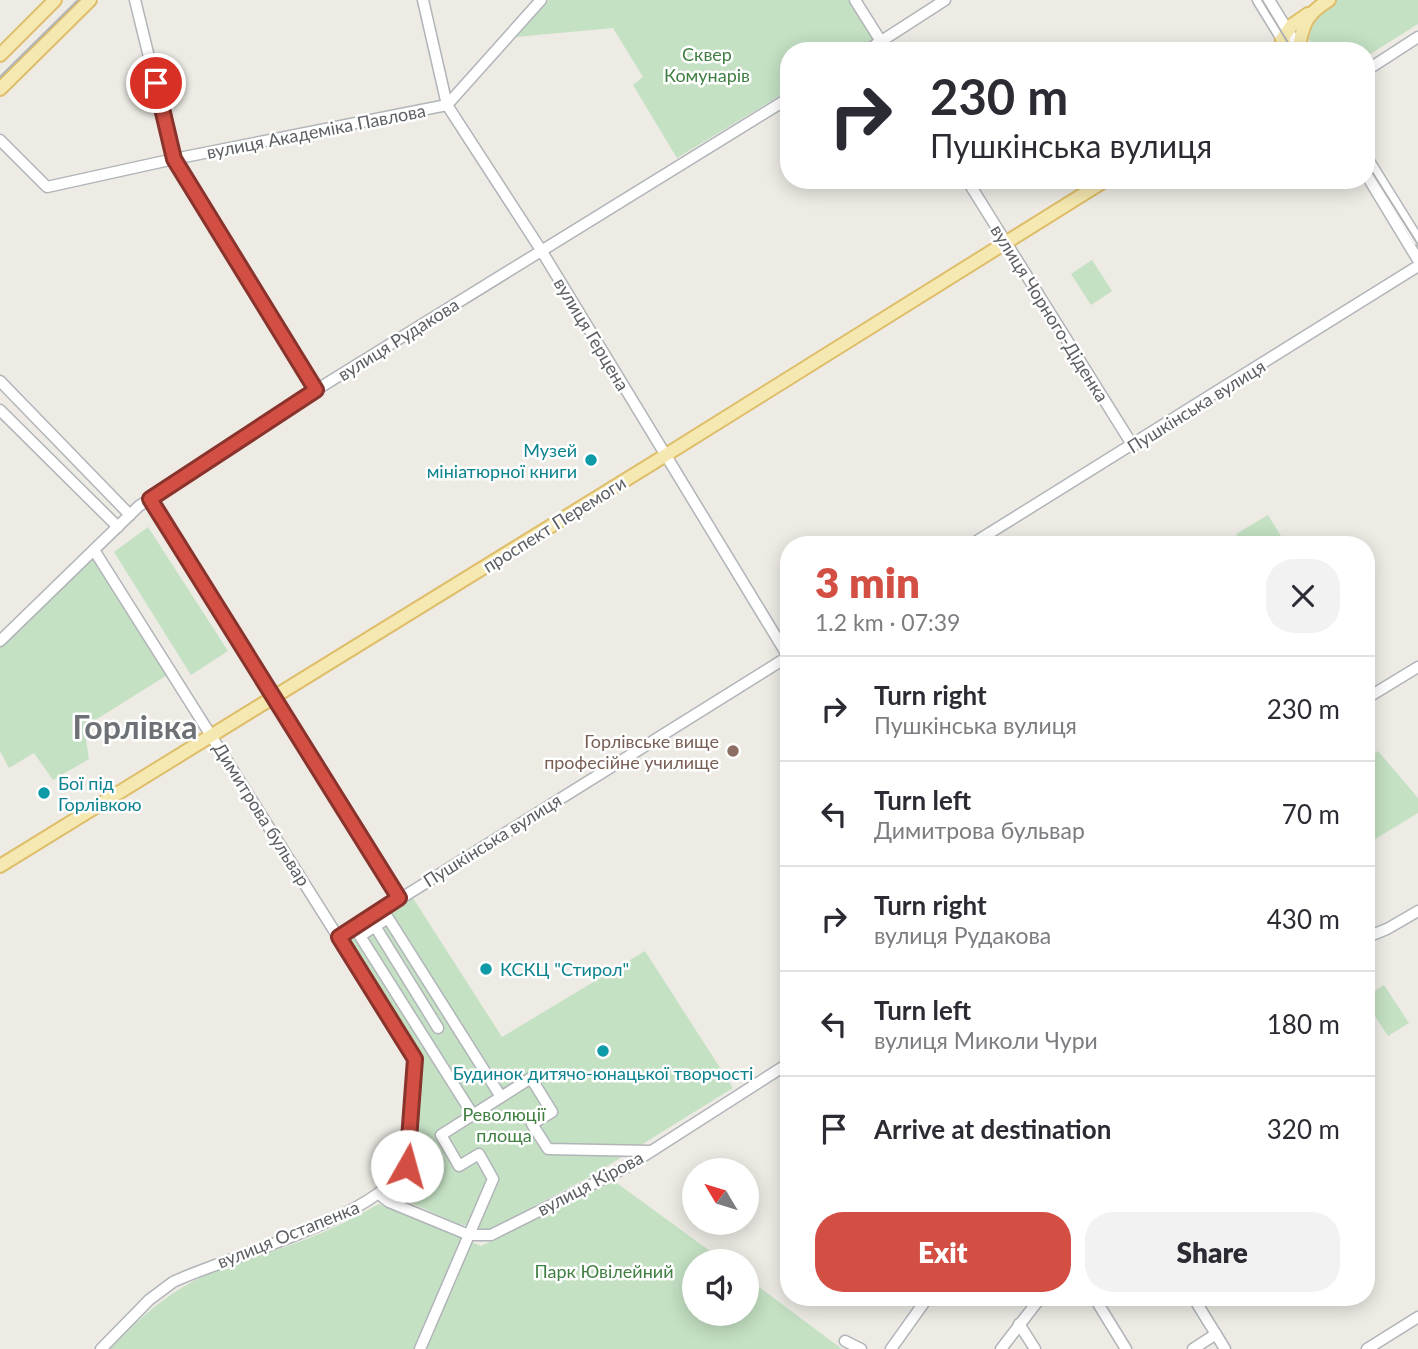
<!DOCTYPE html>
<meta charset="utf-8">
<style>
body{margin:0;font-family:Lato,sans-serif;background:#f2f2f3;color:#2b2b33;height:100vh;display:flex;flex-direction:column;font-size:26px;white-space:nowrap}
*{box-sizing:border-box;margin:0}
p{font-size:23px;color:#7c7c81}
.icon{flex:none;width:38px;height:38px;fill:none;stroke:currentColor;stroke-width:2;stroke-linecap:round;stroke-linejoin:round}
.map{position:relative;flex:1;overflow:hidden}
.details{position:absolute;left:780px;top:536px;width:595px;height:770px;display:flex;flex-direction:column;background:#fff;border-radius:28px;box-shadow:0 4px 18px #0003}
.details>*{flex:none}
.banner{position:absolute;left:780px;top:42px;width:595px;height:147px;border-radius:28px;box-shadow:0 4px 18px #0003;background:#fff;color:#2b2b33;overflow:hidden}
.needle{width:46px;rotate:308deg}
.tools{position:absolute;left:682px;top:1158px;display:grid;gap:14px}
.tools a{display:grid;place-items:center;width:77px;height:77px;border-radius:50%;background:#fff;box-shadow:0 4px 18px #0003;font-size:35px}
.pin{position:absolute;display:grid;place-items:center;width:60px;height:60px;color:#fff;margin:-30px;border:4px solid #fff;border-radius:50%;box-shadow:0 2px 7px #0007}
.me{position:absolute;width:77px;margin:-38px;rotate:7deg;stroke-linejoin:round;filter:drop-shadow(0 0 5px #0008)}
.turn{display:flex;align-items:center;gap:24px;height:147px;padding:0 35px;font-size:32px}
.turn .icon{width:91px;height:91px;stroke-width:2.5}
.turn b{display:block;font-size:49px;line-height:60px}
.round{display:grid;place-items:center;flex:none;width:74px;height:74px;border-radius:28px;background:#f2f2f3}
.overview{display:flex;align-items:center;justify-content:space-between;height:119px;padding:0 35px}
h1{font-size:42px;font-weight:800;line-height:52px;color:#d34f44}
.cta{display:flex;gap:14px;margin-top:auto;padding:14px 35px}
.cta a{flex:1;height:80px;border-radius:28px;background:#d34f44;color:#fff;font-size:28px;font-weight:800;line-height:80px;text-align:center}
.cta a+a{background:#f2f2f3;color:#2b2b33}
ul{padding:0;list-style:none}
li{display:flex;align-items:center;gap:21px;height:105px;padding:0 35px;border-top:2px solid #e1e1e2}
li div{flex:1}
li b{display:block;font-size:26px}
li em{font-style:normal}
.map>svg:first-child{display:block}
.green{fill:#c4e1c4}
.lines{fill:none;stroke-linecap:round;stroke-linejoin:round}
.minor-casing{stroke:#b1b4b8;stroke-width:13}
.major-casing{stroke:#dfbe6b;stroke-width:16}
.minor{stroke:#fff;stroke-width:10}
.major{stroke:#f5e9b1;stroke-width:12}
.tram{stroke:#b2b3b3;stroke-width:2}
.route-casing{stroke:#89332c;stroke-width:18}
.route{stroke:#d34f44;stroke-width:12}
.culture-dot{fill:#0f9aa8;stroke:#fff;stroke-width:2.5}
.education-dot{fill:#8d6e63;stroke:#fff;stroke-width:2.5}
.labels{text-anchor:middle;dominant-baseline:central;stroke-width:5;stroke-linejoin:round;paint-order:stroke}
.park-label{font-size:18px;fill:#407f42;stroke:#fff}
.street-label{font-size:18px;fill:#5c5f63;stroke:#fff}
.culture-label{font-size:18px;fill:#0d838f;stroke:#fff;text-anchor:start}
.education-label{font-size:18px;fill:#785e54;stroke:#fff;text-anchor:end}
.town-label{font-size:32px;font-weight:bold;fill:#6d7175;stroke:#fff}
</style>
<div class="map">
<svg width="1418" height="1349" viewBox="0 0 1418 1349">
<rect width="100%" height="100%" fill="#edebe4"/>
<!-- green -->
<g class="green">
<polygon points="549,0 849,0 874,39 854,51 789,51 789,90 677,158 633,85 643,77 613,28 516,37"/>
<polygon points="1337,0 1418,0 1418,24 1367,56 1367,51 1316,51 1309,39 1314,15"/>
<polygon points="1092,260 1112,291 1091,305 1071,274"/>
<polygon points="1268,515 1286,544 1242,544 1236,534"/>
<polygon points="148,527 228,651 191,675 114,552"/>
<polygon points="91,550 169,674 84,727 89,759 53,780 34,753 9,768 0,751 0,638"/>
<polygon points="1378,751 1418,798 1418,813 1367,844 1367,759"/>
<polygon points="411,895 502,1037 645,951 733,1088 591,1176 487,1231 456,1223 392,1194 408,1179 416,1165 419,1053 349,937"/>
<polygon points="1384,985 1409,1023 1388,1036 1367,1004 1367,996"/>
<path d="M614,1181L725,1262H695V1314H747V1278L842,1349H110C132,1325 155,1304 183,1287C221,1265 266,1255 307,1239C332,1229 356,1217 379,1204L481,1246Z"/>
</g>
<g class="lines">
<defs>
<g id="minor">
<polyline points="135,0 174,159 316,390"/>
<polyline points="423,0 447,105 541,250 789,658"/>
<polyline points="855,0 887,51"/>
<polyline points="1258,0 1282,39"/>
<polyline points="1269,0 1300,50"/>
<polyline points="866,51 945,0"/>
<polyline points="1367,70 1418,37"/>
<polyline points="0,140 47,187 174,159 447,105 541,0"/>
<polyline points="1367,158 1418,240"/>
<polyline points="1367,176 1418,260"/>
<polyline points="967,180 1133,446"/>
<polyline points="0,381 130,515"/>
<polyline points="0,410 118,527"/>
<polyline points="150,499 399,898"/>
<polyline points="972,544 1418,266"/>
<path d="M94,550L415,1059L409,1157C392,1215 227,1256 173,1282L149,1300L101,1349"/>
<polyline points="0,641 139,506 150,499 316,390 789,98"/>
<polyline points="1367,698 1418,667"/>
<polyline points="373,923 438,1028"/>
<polyline points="339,937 789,656"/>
<polyline points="1367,937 1387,929 1418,911"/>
<polyline points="473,1115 360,936 388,918 501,1097"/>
<polyline points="379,1194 389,1202 469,1235 491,1235 625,1168 789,1063"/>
<polyline points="1094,1297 1126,1349"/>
<polyline points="1193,1297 1225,1349"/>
<polyline points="1019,1324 1035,1349"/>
<polyline points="845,1341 861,1349"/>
<polyline points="420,1349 493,1179 479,1154 459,1166 441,1135 531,1078 552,1112 532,1124 548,1149 650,1151"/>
<polyline points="891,1349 928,1297"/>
<polyline points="1001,1349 1041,1297"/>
<polyline points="1193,1349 1216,1334"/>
<polyline points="1367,1349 1418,1317"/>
</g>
<g id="major">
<polyline points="1289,51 1282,39 1292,25 1308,14"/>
<path d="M1298,51C1303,24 1305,15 1329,0"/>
<polyline points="0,55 55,0"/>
<polyline points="0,89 90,0"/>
<polyline points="0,866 653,463 1106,180"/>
</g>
</defs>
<!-- minor casing -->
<use href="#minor" class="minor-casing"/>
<!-- major casing -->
<use href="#major" class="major-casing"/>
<!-- minor -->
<use href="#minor" class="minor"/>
<!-- major -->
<use href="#major" class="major"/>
<!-- tram -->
<g class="tram">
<polyline points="1262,0 1293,51"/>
<polyline points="0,77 78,0"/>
<polyline points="1367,164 1418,245"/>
</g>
</g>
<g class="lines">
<defs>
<polyline id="route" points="156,83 174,159 316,390 150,499 399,898 339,937 415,1059 407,1166"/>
</defs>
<!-- route casing -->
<use href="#route" class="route-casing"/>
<!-- route -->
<use href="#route" class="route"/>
</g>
<!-- markers -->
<g class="culture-dot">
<circle cx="591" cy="460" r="7"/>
<circle cx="44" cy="793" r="7"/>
<circle cx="486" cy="969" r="7"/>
<circle cx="603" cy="1051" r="7"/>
</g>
<circle class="education-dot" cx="733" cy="751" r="7"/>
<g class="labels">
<!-- park labels -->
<g class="park-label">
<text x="707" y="54">Сквер<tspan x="707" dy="21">Комунарів</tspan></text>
<text x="504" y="1114">Революції<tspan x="504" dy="21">площа</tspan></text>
<text x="604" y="1271">Парк Ювілейний</text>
</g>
<!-- street labels -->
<g class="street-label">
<text transform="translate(316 131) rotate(-11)">вулиця Академіка Павлова</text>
<text transform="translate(1050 313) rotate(58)">вулиця Чорного-Діденка</text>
<text transform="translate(592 334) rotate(59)">вулиця Герцена</text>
<text transform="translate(398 339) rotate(-32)">вулиця Рудакова</text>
<text transform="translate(1196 406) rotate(-32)">Пушкінська вулиця</text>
<text transform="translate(554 524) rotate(-32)">проспект Перемоги</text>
<text transform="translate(262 814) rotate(58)">Димитрова бульвар</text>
<text transform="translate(492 840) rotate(-32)">Пушкінська вулиця</text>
<text transform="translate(590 1183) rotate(-28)">вулиця Кірова</text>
<text transform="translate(288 1234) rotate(-22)">вулиця Остапенка</text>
</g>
<!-- culture labels -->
<g class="culture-label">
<text x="577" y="450" text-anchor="end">Музей<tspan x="577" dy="21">мініатюрної книги</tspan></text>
<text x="58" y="783">Бої під<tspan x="58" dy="21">Горлівкою</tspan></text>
<text x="500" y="969">КСКЦ "Стирол"</text>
<text x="603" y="1073" text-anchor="middle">Будинок дитячо-юнацької творчості</text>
</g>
<!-- education labels -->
<g class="education-label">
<text x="719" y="741">Горлівське вище<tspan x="719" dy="21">професійне училище</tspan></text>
</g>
<!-- town labels -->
<g class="town-label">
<text x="135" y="726">Горлівка</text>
</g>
</g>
</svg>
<div class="tools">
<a><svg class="needle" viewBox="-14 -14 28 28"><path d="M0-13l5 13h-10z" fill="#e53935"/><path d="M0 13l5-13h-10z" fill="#7c7c81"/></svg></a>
<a><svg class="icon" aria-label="sound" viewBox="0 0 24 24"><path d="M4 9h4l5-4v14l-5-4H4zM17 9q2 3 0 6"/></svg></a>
</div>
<div class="pin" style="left:156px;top:83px;background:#d93025"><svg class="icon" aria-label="arrive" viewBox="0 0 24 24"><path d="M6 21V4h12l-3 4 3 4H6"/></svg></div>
<svg class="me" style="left:407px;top:1166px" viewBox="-20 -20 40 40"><circle r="19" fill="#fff"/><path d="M0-13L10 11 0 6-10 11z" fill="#d34f44"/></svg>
<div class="banner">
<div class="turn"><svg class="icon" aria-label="right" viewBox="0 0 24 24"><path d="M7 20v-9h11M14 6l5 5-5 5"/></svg><div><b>230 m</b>Пушкінська вулиця</div></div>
</div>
<section class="details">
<div class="overview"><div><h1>3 min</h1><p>1.2 km · 07:39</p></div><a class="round"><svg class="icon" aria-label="close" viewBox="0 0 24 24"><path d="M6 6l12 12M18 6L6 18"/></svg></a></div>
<ul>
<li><svg class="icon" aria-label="right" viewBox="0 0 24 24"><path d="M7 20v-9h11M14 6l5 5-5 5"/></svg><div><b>Turn right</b><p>Пушкінська вулиця</p></div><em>230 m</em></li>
<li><svg class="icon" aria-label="left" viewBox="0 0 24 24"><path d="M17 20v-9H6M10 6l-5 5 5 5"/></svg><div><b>Turn left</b><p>Димитрова бульвар</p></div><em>70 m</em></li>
<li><svg class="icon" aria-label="right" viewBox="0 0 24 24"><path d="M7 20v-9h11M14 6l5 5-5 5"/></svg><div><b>Turn right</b><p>вулиця Рудакова</p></div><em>430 m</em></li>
<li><svg class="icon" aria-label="left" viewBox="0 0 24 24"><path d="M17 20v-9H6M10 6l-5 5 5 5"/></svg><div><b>Turn left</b><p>вулиця Миколи Чури</p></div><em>180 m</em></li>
<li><svg class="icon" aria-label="arrive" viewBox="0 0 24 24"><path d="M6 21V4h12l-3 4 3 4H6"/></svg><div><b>Arrive at destination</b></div><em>320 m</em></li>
</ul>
<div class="cta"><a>Exit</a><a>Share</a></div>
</section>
</div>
